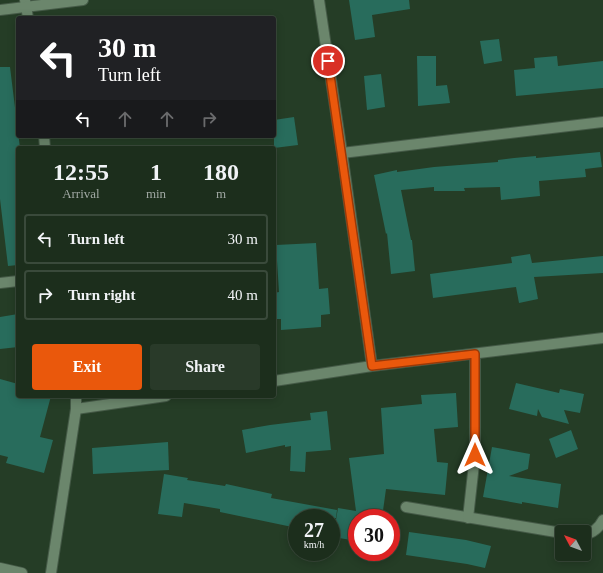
<!DOCTYPE html>
<style>
body{margin:0;font-family:Georgia,serif;background:#293a29;color:#f1f3f6;height:100vh;display:flex;flex-direction:column;font-size:15px;white-space:nowrap}
*{box-sizing:border-box;margin:0}
p{font-size:13px;color:#a0a8a3}
.icon{flex:none;width:22px;height:22px;fill:none;stroke:currentColor;stroke-width:2;stroke-linecap:round;stroke-linejoin:round}
.map{position:relative;flex:1;overflow:hidden}
.details{position:absolute;left:16px;top:146px;width:260px;height:252px;display:flex;flex-direction:column;background:#1c2e1c;border-radius:4px;box-shadow:0 2px 10px #0003,0 0 0 1px #3a4a3b}
.details>*{flex:none}
.guide{position:absolute;left:16px;top:16px;width:260px;height:122px;border-radius:4px;box-shadow:0 2px 10px #0003,0 0 0 1px #3a4a3b;background:#202124;color:#fff;overflow:hidden}
.needle{width:26px;rotate:311deg}
.tools{position:absolute;left:555px;top:525px;display:grid;gap:8px}
.tools a{display:grid;place-items:center;width:36px;height:36px;border-radius:4px;background:#1c2e1c;box-shadow:0 2px 10px #0003,0 0 0 1px #3a4a3b;font-size:20px}
.speed{position:absolute;left:288px;top:509px;display:flex;gap:8px;font-size:20px;font-weight:700;text-align:center}
.speed>*{display:grid;place-content:center;width:52px;height:52px;border-radius:50%;background:#1c2e1c;box-shadow:0 2px 10px #0003,0 0 0 1px #3a4a3b;line-height:1}
.speed small{font-size:10px;font-weight:400}
.speed .limit{border:6px solid #d22;background:#fff;color:#111}
.pin{position:absolute;display:grid;place-items:center;width:34px;height:34px;color:#fff;margin:-17px;border:2px solid #fff;border-radius:50%;box-shadow:0 1px 4px #0007}
.me{position:absolute;width:44px;margin:-22px;rotate:0deg;stroke-linejoin:round;filter:drop-shadow(0 0 3px #0008)}
.turn{display:flex;align-items:center;gap:14px;height:84px;padding:0 16px;font-size:18px}
.turn .icon{width:52px;height:52px;stroke-width:2.5}
.turn b{display:block;font-size:28px;line-height:34px}
.lanes{display:flex;align-items:center;height:38px;padding:0 16px;background:#0003;justify-content:center;gap:20px;direction:ltr}
.lanes .off{opacity:.35}
.eta{display:flex;justify-content:space-evenly;align-items:center;height:68px;text-align:center}
.eta b{font-size:24px;font-weight:700;line-height:28px}
.primary-button{display:flex;gap:8px;margin-top:auto;padding:8px 16px}
.primary-button a{flex:1;height:46px;border-radius:4px;background:#ea580c;color:#fff;font-size:16px;font-weight:700;line-height:46px;text-align:center}
.primary-button a+a{background:#293a29;color:#f1f3f6}
ul{padding:0;list-style:none}
li{display:flex;align-items:center;gap:12px;height:50px;margin:0 8px 6px;padding:0 8px;border:2px solid #3a4a3b;border-radius:4px}
li div{flex:1}
li b{display:block;font-size:15px}
li em{font-style:normal}
.map>svg:first-child{display:block}
.building{fill:#286c5c}
.lines{fill:none;stroke-linecap:round;stroke-linejoin:round}
.minor-casing{stroke:#455a47;stroke-width:12}
.minor{stroke:#6b866c;stroke-width:10}
.route-casing{stroke:#983908;stroke-width:10}
.route{stroke:#ea580c;stroke-width:7}
</style>
<div class="map">
<svg width="603" height="573" viewBox="0 0 603 573">
<rect width="100%" height="100%" fill="#253d26"/>
<!-- building -->
<g class="building">
<polygon points="349,0 409,0 410,9 372,15 375,37 355,40"/>
<polygon points="499,39 502,61 484,64 480,41"/>
<polygon points="417,56 436,56 436,86 447,85 450,103 418,106"/>
<polygon points="557,56 558,66 603,61 603,88 516,96 514,70 535,68 534,58"/>
<polygon points="0,67 10,67 20,148 18,148 18,265 8,266 0,199"/>
<polygon points="381,74 385,107 367,110 364,76"/>
<polygon points="294,117 298,145 274,148 274,120"/>
<polygon points="600,152 602,167 585,169 586,177 539,181 540,196 501,200 500,187 464,188 465,191 434,191 434,187 401,190 411,240 412,240 415,271 391,274 387,233 386,234 374,175 397,170 397,172 434,167 498,162 498,160 514,158 536,156 536,158"/>
<polygon points="316,243 319,289 328,288 330,314 321,315 321,327 281,330 281,319 275,319 274,311 274,293 279,292 276,245"/>
<polygon points="530,254 532,263 603,256 603,273 534,277 538,299 519,303 516,287 433,298 430,274 512,263 511,257"/>
<polygon points="18,314 18,347 0,349 0,317"/>
<polygon points="0,379 18,384 18,396 51,396 40,437 53,440 44,473 6,463 8,457 0,455"/>
<polygon points="516,383 559,393 560,389 584,394 580,413 564,410 569,424 542,417 538,409 537,416 509,409"/>
<polygon points="456,393 458,427 434,429 437,462 448,463 445,495 386,489 382,518 357,518 357,541 333,537 338,508 356,511 349,458 384,454 381,408 422,404 421,395"/>
<polygon points="327,411 331,450 306,452 305,472 290,471 291,446 285,447 285,445 246,453 242,430 270,425 311,420 310,413"/>
<polygon points="571,430 578,449 556,458 549,439"/>
<polygon points="168,442 169,470 93,474 92,448"/>
<polygon points="492,447 530,454 528,469 509,476 561,484 558,508 522,502 522,504 483,497"/>
<polygon points="164,474 188,478 187,480 225,486 226,484 272,494 271,498 337,510 336,518 297,518 297,528 220,512 220,509 184,503 182,517 158,514"/>
<polygon points="409,532 466,540 491,546 485,568 467,564 406,555"/>
</g>
<g class="lines">
<defs>
<g id="minor">
<polyline points="25,0 28,18"/>
<polyline points="319,0 342,153 372,366"/>
<polyline points="0,10 83,0"/>
<polyline points="44,136 45,148"/>
<polyline points="342,153 603,122"/>
<polyline points="0,283 18,281"/>
<polyline points="274,381 372,366 603,338"/>
<polyline points="76,409 166,396"/>
<polyline points="406,507 562,533"/>
<polyline points="468,518 475,455 475,354"/>
<path d="M584,535C593,533 599,528 603,520"/>
<polyline points="0,568 22,573"/>
<polyline points="51,573 76,409 76,396"/>
</g>
</defs>
<!-- minor casing -->
<use href="#minor" class="minor-casing"/>
<!-- minor -->
<use href="#minor" class="minor"/>
</g>
<g class="lines">
<defs>
<polyline id="route" points="328,61 372,366 475,354 475,455"/>
</defs>
<!-- route casing -->
<use href="#route" class="route-casing"/>
<!-- route -->
<use href="#route" class="route"/>
</g>
</svg>
<div class="tools">
<a><svg class="needle" viewBox="-14 -14 28 28"><path d="M0-13l5 13h-10z" fill="#e53935"/><path d="M0 13l5-13h-10z" fill="#a0a8a3"/></svg></a>
</div>
<div class="speed"><div>27<small>km/h</small></div><div class="limit">30</div></div>
<div class="pin" style="left:328px;top:61px;background:#d93025"><svg class="icon" aria-label="arrive" viewBox="0 0 24 24"><path d="M6 21V4h12l-3 4 3 4H6"/></svg></div>
<svg class="me" style="left:475px;top:455px" viewBox="-20 -20 40 40"><path d="M0-17L14 15 0 8-14 15z" fill="#ea580c" stroke="#fff" stroke-width="4"/></svg>
<div class="guide">
<div class="turn"><svg class="icon" aria-label="left" viewBox="0 0 24 24"><path d="M17 20v-9H6M10 6l-5 5 5 5"/></svg><div><b>30 m</b>Turn left</div></div>
<div class="lanes"><svg class="icon" aria-label="left" viewBox="0 0 24 24"><path d="M17 20v-9H6M10 6l-5 5 5 5"/></svg><svg class="icon off" aria-label="ahead" viewBox="0 0 24 24"><path d="M12 20V5M6 11l6-6 6 6"/></svg><svg class="icon off" aria-label="ahead" viewBox="0 0 24 24"><path d="M12 20V5M6 11l6-6 6 6"/></svg><svg class="icon off" aria-label="right" viewBox="0 0 24 24"><path d="M7 20v-9h11M14 6l5 5-5 5"/></svg></div>
</div>
<section class="details">
<div class="eta">
<div><b>12:55</b><p>Arrival</p></div>
<div><b>1</b><p>min</p></div>
<div><b>180</b><p>m</p></div>
</div>
<ul>
<li><svg class="icon" aria-label="left" viewBox="0 0 24 24"><path d="M17 20v-9H6M10 6l-5 5 5 5"/></svg><div><b>Turn left</b></div><em>30 m</em></li>
<li><svg class="icon" aria-label="right" viewBox="0 0 24 24"><path d="M7 20v-9h11M14 6l5 5-5 5"/></svg><div><b>Turn right</b></div><em>40 m</em></li>
</ul>
<div class="primary-button"><a>Exit</a><a>Share</a></div>
</section>
</div>
